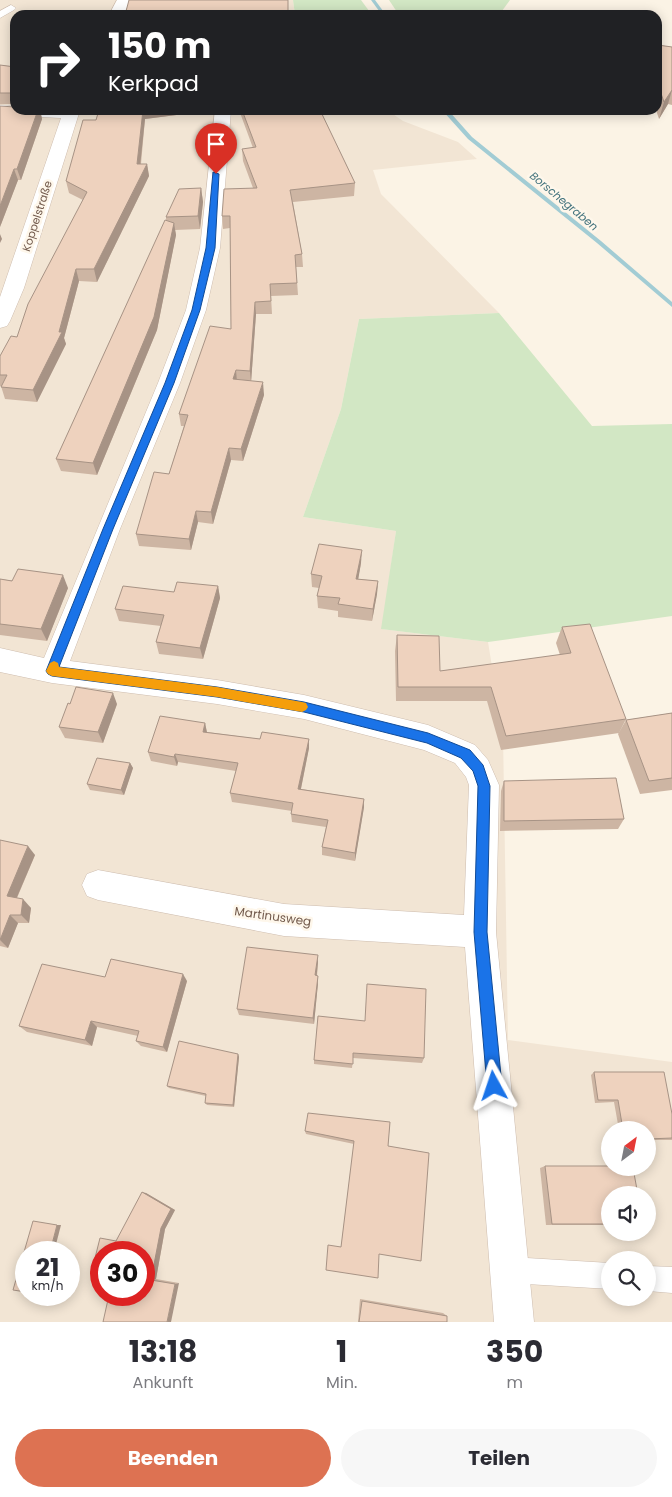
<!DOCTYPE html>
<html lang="de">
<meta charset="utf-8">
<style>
body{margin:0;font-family:Poppins,sans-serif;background:#f7f7f7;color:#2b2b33;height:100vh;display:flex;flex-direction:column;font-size:19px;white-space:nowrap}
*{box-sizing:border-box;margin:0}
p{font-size:16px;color:#7c7c81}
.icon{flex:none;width:28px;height:28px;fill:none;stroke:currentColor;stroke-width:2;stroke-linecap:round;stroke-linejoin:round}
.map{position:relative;height:1322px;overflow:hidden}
.sheet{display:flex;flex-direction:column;background:#fff;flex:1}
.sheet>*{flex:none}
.top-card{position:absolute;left:10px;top:10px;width:652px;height:105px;border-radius:15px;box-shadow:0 2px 12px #0003;background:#202124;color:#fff;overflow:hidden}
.needle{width:32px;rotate:32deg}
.controls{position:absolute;left:601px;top:1121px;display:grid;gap:10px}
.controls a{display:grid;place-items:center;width:55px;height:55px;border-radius:50%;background:#fff;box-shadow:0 2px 12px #0003;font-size:25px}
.speed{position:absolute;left:15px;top:1241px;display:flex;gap:10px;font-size:25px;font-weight:700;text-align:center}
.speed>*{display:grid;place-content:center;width:65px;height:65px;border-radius:50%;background:#fff;box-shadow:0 2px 12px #0003;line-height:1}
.speed small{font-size:12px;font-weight:400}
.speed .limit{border:8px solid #d22;background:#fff;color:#111}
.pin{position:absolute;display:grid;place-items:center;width:42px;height:42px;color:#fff;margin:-51px -21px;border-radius:50% 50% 50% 0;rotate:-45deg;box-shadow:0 0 5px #0007}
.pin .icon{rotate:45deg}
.me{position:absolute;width:55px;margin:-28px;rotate:355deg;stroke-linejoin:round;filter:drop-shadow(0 0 4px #0008)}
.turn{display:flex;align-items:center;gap:18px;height:105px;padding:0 15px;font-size:22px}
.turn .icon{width:65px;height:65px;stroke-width:2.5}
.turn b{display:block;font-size:35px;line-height:42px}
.eta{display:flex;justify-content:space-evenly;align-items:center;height:85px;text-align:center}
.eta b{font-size:30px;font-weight:700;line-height:35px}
.cta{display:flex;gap:10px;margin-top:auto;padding:10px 15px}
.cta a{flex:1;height:58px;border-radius:30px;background:#dd7252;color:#fff;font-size:20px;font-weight:700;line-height:58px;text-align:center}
.cta a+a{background:#f7f7f7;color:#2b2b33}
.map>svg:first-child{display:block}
.residential{fill:#f2e5d4;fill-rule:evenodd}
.green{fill:#d2e7c4}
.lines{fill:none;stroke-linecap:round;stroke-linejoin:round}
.stream{fill:#a2ccd4;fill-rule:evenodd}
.service-casing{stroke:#cebdaf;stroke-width:1}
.minor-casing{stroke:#cebdaf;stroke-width:1}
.tertiary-casing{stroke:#cebdaf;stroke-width:1}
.service{fill:#fff;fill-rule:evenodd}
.minor{fill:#fff;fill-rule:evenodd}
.tertiary{fill:#fff;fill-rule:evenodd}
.wall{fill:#cdb5a3}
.shaded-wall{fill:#a79385}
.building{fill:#eed2be;stroke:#a79385}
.route{fill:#1a73e8;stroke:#114b97}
.slow{fill:#f59e0b}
.labels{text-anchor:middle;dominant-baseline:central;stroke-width:5;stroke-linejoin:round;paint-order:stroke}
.far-water-label{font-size:11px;font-style:italic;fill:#43737d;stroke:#fef7eb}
.far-street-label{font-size:11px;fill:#725a4c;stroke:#fef7eb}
.street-label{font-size:12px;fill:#725a4c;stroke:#fef7eb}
</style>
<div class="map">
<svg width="672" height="1322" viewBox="0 0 672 1322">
<rect width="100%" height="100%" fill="#fbf3e5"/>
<!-- residential -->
<path class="residential" d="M0,0H293L295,15H15V110H387L403,121L458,142L477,159L373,170L381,194L499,313L359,319L341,409L303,517L396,531L382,629L488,642L503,734L508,1040L672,1062V1322H0ZM610,1130H648V1168H610ZM610,1195H648V1232H610ZM26,1252H69V1295H26ZM101,1252H144V1295H101ZM610,1260H648V1298H610Z"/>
<!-- green -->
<g class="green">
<polygon points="293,0 361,0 372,15 295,15"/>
<polygon points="389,0 510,0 499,15 399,15"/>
<polygon points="499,313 592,426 672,424 672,616 488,642 381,629 396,531 303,517 341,409 359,319"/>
</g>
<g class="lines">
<!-- stream -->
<g class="stream">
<polygon points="371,0 375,0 386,15 382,15"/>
<polygon points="442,110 448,110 472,137 601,241 672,302 672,307 597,243 468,139"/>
</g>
<defs>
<g id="service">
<polygon points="11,5 16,8 14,10 0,18 0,11"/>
<polygon points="510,1257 610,1263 610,1289 510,1283 501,1279 497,1270 501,1261"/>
<polygon points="648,1266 672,1267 672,1293 648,1291"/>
</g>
<polygon id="minor" points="215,110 231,110 220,248 206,310 180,383 120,529 70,661 217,680 304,695 428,725 475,745 488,760 499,785 496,932 534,1322 494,1322 465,947 284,936 98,900 87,896 82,885 87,874 98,870 284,904 464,915 469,785 466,777 455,763 424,750 304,719 217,704 52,683 0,672 0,648 44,658 158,383 186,310 200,248"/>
<g id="tertiary">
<polygon points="117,0 131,0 123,15 109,15"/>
<polygon points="0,105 15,106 15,110 80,110 24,288 10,321 7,326 0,328 0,297 61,118 0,115"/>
</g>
</defs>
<!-- service casing -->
<use href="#service" class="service-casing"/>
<!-- minor casing -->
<use href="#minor" class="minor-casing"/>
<!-- tertiary casing -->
<use href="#tertiary" class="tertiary-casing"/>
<!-- service -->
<use href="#service" class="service"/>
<!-- minor -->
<use href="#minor" class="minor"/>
<!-- tertiary -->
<use href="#tertiary" class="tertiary"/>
</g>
<!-- wall -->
<g class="wall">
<polygon points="658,45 672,47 672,105 668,104 659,119 656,110 658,110"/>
<polygon points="0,65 15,67 15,104 0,104"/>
<polygon points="15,110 40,110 42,119 21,180 18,180 0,227"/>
<polygon points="99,110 200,110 200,112 145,119 141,164 147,164 149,176 97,282 79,281 64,338 66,344 37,402 5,399 1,386 0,386 0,356 17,337 83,200 69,193 66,181 96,120"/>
<polygon points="239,110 320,110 355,183 354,196 293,202 302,254 303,267 296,267 298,295 271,296 272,314 256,314 251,381 264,395 243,461 231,460 213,524 198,522 191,550 139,546 136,534 169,474 184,426 181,426 179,414 231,329 230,228 223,229 222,216 253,188 243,161 242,149 253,148"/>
<polygon points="201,188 203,202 200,229 175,230 176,235 157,330 97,475 61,471 56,459 166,220 166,217"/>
<polygon points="361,563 358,579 378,581 377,594 372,621 338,617 338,611 318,608 317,596 319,588 312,587 311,574"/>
<polygon points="0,579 68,588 47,641 0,635"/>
<polygon points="218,586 220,598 203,659 159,654 156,642 161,626 119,621 115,609 174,592"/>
<polygon points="562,627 626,719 619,733 501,750 487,701 396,701 395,651 397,635 440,671 560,655 556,643"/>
<polygon points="117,704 103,743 65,738 59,727"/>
<polygon points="672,713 672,790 640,794 618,734 626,720"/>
<polygon points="205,723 207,732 260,739 309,739 309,748 301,789 364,799 364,807 355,861 322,855 322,847 326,827 292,822 291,814 292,811 232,802 230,793 236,771 178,762 177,766 151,761 148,752"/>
<polygon points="130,763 133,768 124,795 90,790 87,784"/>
<polygon points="504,781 624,819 618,829 500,831 501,791"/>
<polygon points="0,840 35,855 17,898 31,908 29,923 18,923 8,948 0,946"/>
<polygon points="318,955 318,962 317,976 318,976 318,983 314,1024 239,1015 237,1009"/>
<polygon points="105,977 187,981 167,1052 141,1046 136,1041 138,1036 97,1027 92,1046 27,1032 19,1026"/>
<polygon points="318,1016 424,1058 422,1063 353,1058 352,1068 314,1064 314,1060"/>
<polygon points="238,1054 239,1057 234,1107 207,1105 205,1103 206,1096 169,1088 167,1086"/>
<polygon points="594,1072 672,1114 672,1140 648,1140 648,1130 619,1130 614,1102 595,1103 591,1075"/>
<polygon points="390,1122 379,1254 341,1247 354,1144 306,1134 305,1131"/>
<polygon points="545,1166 610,1195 610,1225 546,1225 540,1168"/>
<polygon points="146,1193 175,1210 165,1229 156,1279 179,1283 144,1295"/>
<polygon points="360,1299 443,1313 447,1316 447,1322 358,1322"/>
</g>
<!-- shaded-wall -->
<g class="shaded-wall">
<polygon points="672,90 668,104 659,119 664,102"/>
<polygon points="38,110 40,110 42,119 21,180 17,169"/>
<polygon points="143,110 200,110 200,112 145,119 139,176 137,164"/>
<polygon points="147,164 149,176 97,282 94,269"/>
<polygon points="14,169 18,180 0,227 0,206"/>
<polygon points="201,188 203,202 200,229 198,216"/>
<polygon points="174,223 176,235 157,330 97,475 93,463"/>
<polygon points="0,234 2,239 0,243"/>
<polygon points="76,269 79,281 64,338 66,344 37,402 33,390 59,332"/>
<polygon points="255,302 256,314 251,383 250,371"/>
<polygon points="236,370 237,382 233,379"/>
<polygon points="263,382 264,395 243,461 241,449"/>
<polygon points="229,448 231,460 213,524 211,512"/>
<polygon points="196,511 198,522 191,550 189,539"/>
<polygon points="362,550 361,563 356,592 356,579"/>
<polygon points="63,575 68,588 47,641 41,629"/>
<polygon points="378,581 377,594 372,621 373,609"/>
<polygon points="218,586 220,598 203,659 200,648"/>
<polygon points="113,693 117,704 103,743 98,732"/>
<polygon points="205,723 207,733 203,732"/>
<polygon points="309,739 309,748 299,798 298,789"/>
<polygon points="175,754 178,762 177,766 174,757"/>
<polygon points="130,763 133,768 124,795 121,790"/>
<polygon points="364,799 364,807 355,861 355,853"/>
<polygon points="28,846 35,855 14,904 7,896"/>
<polygon points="23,899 31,908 29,923 21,915"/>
<polygon points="10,915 18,923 8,948 0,940"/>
<polygon points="318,955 318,962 316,982 315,975"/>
<polygon points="183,974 187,981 167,1052 163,1047"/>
<polygon points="318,976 318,983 314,1024 313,1018"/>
<polygon points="91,1021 97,1027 92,1046 85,1040"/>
<polygon points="238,1054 239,1057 234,1107 233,1105"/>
<polygon points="142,1192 146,1193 175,1210 165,1229 156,1279 151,1280"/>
<polygon points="57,1225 61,1225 54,1252 50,1252"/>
<polygon points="179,1283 171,1322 167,1322 175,1284"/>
</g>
<!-- building -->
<g class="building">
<polygon points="129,0 288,0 288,15 125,15"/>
<polygon points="658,45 672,47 672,90 664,102 658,85"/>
<polygon points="0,65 15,67 15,97 14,97 12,93 0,93"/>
<polygon points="0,106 15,107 15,110 38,110 17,169 14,169 0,206"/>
<polygon points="99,110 143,110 137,164 147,164 94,269 76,269 59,332 62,332 33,390 1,387 7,375 0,375 0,356 11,336 17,337 28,304 87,192 66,181 83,120 96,120"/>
<polygon points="242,110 320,110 355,183 290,190 302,254 295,255 297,283 270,284 271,301 255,302 250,371 236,370 233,379 263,382 241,449 229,448 211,512 196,511 189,539 136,534 154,472 169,474 188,415 179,414 210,326 231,329 230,216 222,216 224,189 257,188 242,149 256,147"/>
<polygon points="201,188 198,216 166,217 179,189"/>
<polygon points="165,220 174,223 154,317 93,463 56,459"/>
<polygon points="319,544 362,550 356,579 378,581 373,609 338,604 340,598 317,596 322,576 311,574"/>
<polygon points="18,569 63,575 41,629 0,624 0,579 12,581"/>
<polygon points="177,582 218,586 200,648 156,642 164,615 115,609 123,586 174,592"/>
<polygon points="590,624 626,719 506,736 491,687 398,687 397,635 439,636 440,671 571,653 562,627"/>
<polygon points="76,687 113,693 98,732 59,727 68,703 70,704"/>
<polygon points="672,713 672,778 649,781 626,720"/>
<polygon points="160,716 205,723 203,732 260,739 262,732 309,739 298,789 364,799 355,853 322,847 328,820 291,814 293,803 230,793 238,763 175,754 174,757 148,752"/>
<polygon points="97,758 130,763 121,790 87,784"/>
<polygon points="616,778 624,819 504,821 504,781"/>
<polygon points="0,840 28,846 7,896 23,899 21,915 10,915 0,940"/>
<polygon points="247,947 318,955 315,975 318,976 313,1018 237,1009"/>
<polygon points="111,959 183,974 163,1047 136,1041 139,1031 91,1021 85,1040 19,1026 42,964 105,977"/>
<polygon points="367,984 426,989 424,1058 353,1053 353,1064 314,1060 318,1016 365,1021"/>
<polygon points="179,1041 238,1054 233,1105 205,1103 206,1094 167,1086"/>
<polygon points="594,1072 664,1072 672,1114 672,1138 648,1139 648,1130 623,1130 618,1100 598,1100"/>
<polygon points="308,1113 390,1122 388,1146 429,1153 421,1261 379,1254 378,1278 326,1270 328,1245 341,1247 354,1141 305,1131"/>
<polygon points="545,1166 610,1166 610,1168 633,1168 638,1195 610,1195 610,1224 552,1224"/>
<polygon points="142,1192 171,1209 161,1228 151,1280 175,1284 167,1322 103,1322 109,1295 144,1295 144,1252 101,1252 101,1272 92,1270 100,1238 116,1241"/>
<polygon points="33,1221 57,1225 50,1252 26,1252 26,1292 13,1290"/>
<polygon points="362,1301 447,1316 447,1322 359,1322"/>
</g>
<!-- route -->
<polygon class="route" points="213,172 219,174 215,248 200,310 174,383 113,529 59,667 217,687 304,702 428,733 470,750 483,765 490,786 487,932 502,1086 499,1091 494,1094 489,1091 487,1086 474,932 478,786 473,771 461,758 427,743 304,712 217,697 52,676 48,674 46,671 103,529 165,383 192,310 206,248"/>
<!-- slow -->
<polygon class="slow" points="54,661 58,663 59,667 217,687 302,702 306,703 308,707 306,710 302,712 217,697 52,676 48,674 46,671 50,663"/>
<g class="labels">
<!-- far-water labels -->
<g class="far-water-label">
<text transform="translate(564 201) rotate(40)">Borschegraben</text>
</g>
<!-- far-street labels -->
<g class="far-street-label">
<text transform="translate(37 216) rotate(-72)">Koppelstraße</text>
</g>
<!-- street labels -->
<g class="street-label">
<text transform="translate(273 916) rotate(8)">Martinusweg</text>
</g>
</g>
</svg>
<div class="controls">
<a><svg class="needle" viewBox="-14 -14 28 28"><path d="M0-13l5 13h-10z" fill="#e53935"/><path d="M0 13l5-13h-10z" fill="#7c7c81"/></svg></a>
<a><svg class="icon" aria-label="sound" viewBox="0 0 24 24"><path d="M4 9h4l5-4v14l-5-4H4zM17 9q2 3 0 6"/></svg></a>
<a><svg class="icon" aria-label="search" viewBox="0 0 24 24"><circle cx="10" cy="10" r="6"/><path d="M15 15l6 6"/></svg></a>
</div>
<div class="speed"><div>21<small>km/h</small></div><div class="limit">30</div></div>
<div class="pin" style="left:216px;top:174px;background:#d93025"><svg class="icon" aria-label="arrive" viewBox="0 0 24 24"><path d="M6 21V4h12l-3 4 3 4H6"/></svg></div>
<svg class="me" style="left:494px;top:1086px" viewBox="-20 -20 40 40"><path d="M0-17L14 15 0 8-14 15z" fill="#1a73e8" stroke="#fff" stroke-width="4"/></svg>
<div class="top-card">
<div class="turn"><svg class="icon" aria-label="right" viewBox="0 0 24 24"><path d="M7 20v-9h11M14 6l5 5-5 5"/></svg><div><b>150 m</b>Kerkpad</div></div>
</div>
</div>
<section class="sheet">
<div class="eta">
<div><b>13:18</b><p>Ankunft</p></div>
<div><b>1</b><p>Min.</p></div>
<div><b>350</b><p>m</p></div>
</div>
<div class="cta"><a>Beenden</a><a>Teilen</a></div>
</section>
